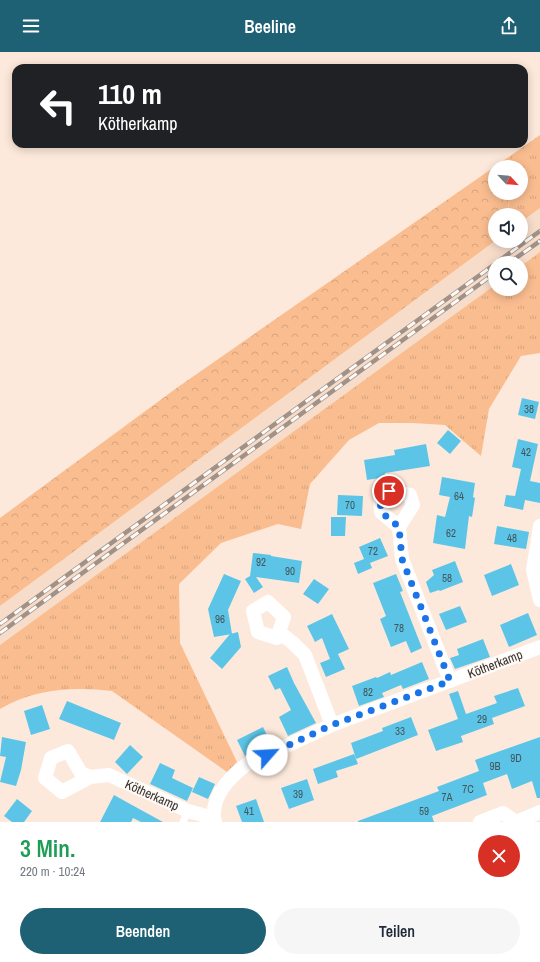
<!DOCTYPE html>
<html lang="de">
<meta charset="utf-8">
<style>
body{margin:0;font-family:"Archivo Narrow",sans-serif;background:#f6f6f7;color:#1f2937;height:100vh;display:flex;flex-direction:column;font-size:15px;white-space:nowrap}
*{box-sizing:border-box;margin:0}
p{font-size:13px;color:#747a83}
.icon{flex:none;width:22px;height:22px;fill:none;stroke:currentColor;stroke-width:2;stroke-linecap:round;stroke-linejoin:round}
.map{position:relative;height:770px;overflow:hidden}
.panel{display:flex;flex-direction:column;background:#fff;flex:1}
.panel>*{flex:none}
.guide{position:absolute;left:12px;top:12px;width:516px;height:84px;border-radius:12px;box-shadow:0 2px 10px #0003;background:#202124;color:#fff;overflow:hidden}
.needle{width:26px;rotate:116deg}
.tools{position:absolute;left:488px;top:108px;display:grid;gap:8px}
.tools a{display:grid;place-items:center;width:40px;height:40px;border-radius:50%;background:#fff;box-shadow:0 2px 10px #0003;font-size:20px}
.pin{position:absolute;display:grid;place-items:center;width:34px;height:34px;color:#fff;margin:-17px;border:2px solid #fff;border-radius:50%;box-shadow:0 1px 4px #0007}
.me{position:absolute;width:44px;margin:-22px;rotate:64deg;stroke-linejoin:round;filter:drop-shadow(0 0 3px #0008)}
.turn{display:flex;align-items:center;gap:14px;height:84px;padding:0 20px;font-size:18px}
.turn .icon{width:52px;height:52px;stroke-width:2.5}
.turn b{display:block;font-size:28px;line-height:34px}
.round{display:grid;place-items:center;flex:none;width:42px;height:42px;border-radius:21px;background:#f6f6f7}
.head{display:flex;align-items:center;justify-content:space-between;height:68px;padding:0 20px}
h1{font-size:24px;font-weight:600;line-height:30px;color:#1e9e55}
.action{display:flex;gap:8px;margin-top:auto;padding:8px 20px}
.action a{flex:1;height:46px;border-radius:24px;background:#1e6074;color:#fff;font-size:16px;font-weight:600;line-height:46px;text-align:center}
.action a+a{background:#f6f6f7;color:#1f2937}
header{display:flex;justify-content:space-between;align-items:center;height:52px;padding:0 20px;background:#1e6074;color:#fff;font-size:18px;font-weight:600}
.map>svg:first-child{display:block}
.built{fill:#f7dcca}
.grass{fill:url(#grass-tufts)}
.forest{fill:url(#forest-crowns)}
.building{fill:#5cc5e7}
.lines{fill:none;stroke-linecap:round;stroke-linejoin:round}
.service{stroke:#fff;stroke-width:7}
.minor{stroke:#fff;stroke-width:14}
.rail-casing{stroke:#a09288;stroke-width:4.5}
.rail{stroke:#fefaf7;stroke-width:3;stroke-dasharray:9;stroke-linecap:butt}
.route{stroke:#1a73e8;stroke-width:7;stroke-dasharray:0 12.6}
.labels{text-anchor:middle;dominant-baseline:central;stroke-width:3.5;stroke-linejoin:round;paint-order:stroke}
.number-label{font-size:11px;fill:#42565b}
.street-label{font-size:13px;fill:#39312c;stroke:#fefaf7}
</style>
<header><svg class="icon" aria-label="menu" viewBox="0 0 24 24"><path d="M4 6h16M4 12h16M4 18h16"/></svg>Beeline<svg class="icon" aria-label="share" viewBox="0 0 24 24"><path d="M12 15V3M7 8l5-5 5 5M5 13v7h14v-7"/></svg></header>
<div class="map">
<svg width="540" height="770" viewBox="0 0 540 770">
<defs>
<pattern id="grass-tufts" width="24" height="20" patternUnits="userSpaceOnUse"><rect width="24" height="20" fill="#fabd90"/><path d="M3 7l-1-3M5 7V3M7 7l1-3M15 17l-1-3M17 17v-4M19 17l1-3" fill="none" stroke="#d7a37c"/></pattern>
<pattern id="forest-crowns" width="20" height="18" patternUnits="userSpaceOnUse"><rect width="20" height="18" fill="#fabd90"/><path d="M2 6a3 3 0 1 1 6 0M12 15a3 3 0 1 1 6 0" fill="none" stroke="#d7a37c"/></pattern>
</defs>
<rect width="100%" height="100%" fill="#fde9db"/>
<!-- built -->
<polygon class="built" points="540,156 540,200 521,214 521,211 495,211 495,233 0,593 0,554 495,189 521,189 521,170"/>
<!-- grass -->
<g class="grass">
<polygon points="540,83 540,156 521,170 521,163 508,163 509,141 521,141 521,115 510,115 510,104"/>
<path d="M540,200V301L521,304L489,357L481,404L445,373L412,371H379L349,388L310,432L301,477L278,472L221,491L179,532L180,591L237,710L227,720L112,639C74,634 33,637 0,657V593L495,233V237H521V214Z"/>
</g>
<!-- forest -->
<polygon class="forest" points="510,104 510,115 495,115 495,141 509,141 508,163 495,163 495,189 0,554 0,466 178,335"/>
<!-- building -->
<g class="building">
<polygon points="522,346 539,350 535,367 518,363"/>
<polygon points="448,378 461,389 450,402 437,391"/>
<polygon points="518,387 538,392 530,429 540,431 540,451 525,448 523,458 504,454 506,443 515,444 521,417 512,415"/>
<polygon points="426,392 430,414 385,421 386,425 367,428 364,408 395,403 394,398"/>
<polygon points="442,425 475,431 473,445 475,446 472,465 469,464 465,497 433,491 437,463 445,465 450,445 439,443"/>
<polygon points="338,443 363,444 362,464 337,463"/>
<polygon points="331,465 346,465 345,484 331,484"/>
<polygon points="497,474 529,480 526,497 494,492"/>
<polygon points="380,486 388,504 370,511 372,516 358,522 354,511 364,507 359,495"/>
<polygon points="253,501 271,503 271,504 302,509 299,531 256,525 263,535 254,541 245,527 250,524"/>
<polygon points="455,509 463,530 440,539 439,538 430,541 426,530 434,523 432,518"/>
<polygon points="511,512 519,533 492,544 484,523"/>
<polygon points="224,522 241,529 228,558 232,582 214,585 208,557"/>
<polygon points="396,522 403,539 400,540 422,596 411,601 406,589 391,595 380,567 386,564 373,531"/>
<polygon points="314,527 329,537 318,552 303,542"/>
<polygon points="460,554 467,570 446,578 439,562"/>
<polygon points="528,561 537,583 509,595 500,573"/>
<polygon points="332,562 349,597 338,602 345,617 326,625 320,611 330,607 322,586 315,590 307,574"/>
<polygon points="238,580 241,595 222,617 210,606 230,582"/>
<polygon points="483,587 490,605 455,617 450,606 459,603 457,597"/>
<polygon points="422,610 429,627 403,637 401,633 382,641 384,645 359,654 352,634 376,625 377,626 390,620 391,623"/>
<polygon points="287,615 294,631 316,671 288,684 279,665 291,658 280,636 275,638 268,624"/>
<polygon points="518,636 525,654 492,666 494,672 461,684 463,690 436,699 428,678 458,667 449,642 458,639 466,662 497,651 494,644"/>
<polygon points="67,649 121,671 114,688 59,667"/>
<polygon points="42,653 50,677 31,683 24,659"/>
<polygon points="411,665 418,683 356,707 351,691 383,679 382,676"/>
<polygon points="263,675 271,692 245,704 237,688"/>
<polygon points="2,685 26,690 21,718 16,734 0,730 6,705 0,704"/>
<polygon points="540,685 540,746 537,746 532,729 512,737 507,722 483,731 487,743 432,764 434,770 358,770 358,769 439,739 437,735 479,719 475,708"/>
<polygon points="130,693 143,705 127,722 115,710"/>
<polygon points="354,702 358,712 336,719 338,725 318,732 313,717"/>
<polygon points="160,711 175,718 172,726 193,736 187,749 150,732"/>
<polygon points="199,725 215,732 208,747 192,740"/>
<polygon points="307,727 314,748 289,757 281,736"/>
<polygon points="114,743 132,753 163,770 141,770 133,766 131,770 100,770"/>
<polygon points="17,747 32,759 24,770 12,770 4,764"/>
<polygon points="256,747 264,770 242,770 236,754"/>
</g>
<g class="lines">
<!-- service -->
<polyline class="service" points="183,770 188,759"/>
<!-- minor -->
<g class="minor">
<polyline points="540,474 533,518 540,548"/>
<polyline points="399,475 381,460 380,445 389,439 410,443 413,453 399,475 402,507 450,629"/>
<polyline points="279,580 277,586 258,580 253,559 268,550 284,565 279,580 293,591 305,603 332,673"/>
<polyline points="90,725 62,740 45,726 51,706 68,699 81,721 90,725 109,723 188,759 214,766"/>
<path d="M215,770C209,746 230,725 247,712L332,673L540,595"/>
<polyline points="480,770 503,761 516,770"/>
<polyline points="516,770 540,760"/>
</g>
<defs>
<g id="rail">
<polyline points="496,211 540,179"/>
<polyline points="509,211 540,189"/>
<polyline points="0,572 495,212"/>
<polyline points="0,581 495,221"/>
</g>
</defs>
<!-- rail casing -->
<use href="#rail" class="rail-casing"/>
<!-- rail -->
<use href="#rail" class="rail"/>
</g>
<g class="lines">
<!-- route -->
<polyline class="route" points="267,703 332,673 450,629 402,507 399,475 381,460 380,444 389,439"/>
</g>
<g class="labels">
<!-- number labels -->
<g class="number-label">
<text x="529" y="357">38</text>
<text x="526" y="400">42</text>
<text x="459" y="444">64</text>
<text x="350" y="453">70</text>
<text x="451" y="481">62</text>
<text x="512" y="486">48</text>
<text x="373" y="499">72</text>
<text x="261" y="510">92</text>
<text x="290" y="519">90</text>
<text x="447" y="526">58</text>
<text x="220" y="567">96</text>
<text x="399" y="576">78</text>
<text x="368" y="640">82</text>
<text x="482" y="667">29</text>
<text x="400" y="679">33</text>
<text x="516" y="706">9D</text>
<text x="495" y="714">9B</text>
<text x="468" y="737">7C</text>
<text x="298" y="742">39</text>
<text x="447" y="745">7A</text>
<text x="249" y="759">41</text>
<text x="424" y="759">59</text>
</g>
<!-- street labels -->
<g class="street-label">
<text transform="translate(495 612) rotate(-21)">Kötherkamp</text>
<text transform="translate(152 743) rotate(24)">Kötherkamp</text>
</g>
</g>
</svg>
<div class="tools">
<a><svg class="needle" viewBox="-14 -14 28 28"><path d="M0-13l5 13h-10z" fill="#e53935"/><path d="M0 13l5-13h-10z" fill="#747a83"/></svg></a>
<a><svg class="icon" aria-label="sound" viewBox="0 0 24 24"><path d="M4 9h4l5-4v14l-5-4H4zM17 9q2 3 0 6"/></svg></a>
<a><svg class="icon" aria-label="search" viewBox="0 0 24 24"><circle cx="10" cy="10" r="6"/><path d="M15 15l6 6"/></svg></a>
</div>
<div class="pin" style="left:389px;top:439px;background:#d93025"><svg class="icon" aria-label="arrive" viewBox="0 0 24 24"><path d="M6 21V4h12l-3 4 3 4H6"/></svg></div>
<svg class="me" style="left:267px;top:703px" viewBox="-20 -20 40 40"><circle r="19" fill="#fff"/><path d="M0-13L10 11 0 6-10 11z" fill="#1a73e8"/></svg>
<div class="guide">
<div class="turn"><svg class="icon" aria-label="left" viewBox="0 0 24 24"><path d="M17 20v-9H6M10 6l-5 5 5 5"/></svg><div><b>110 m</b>Kötherkamp</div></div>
</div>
</div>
<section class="panel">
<div class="head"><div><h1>3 Min.</h1><p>220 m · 10:24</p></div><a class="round" style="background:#d93025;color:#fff"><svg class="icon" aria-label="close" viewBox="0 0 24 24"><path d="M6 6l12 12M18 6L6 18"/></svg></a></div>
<div class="action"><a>Beenden</a><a>Teilen</a></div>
</section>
